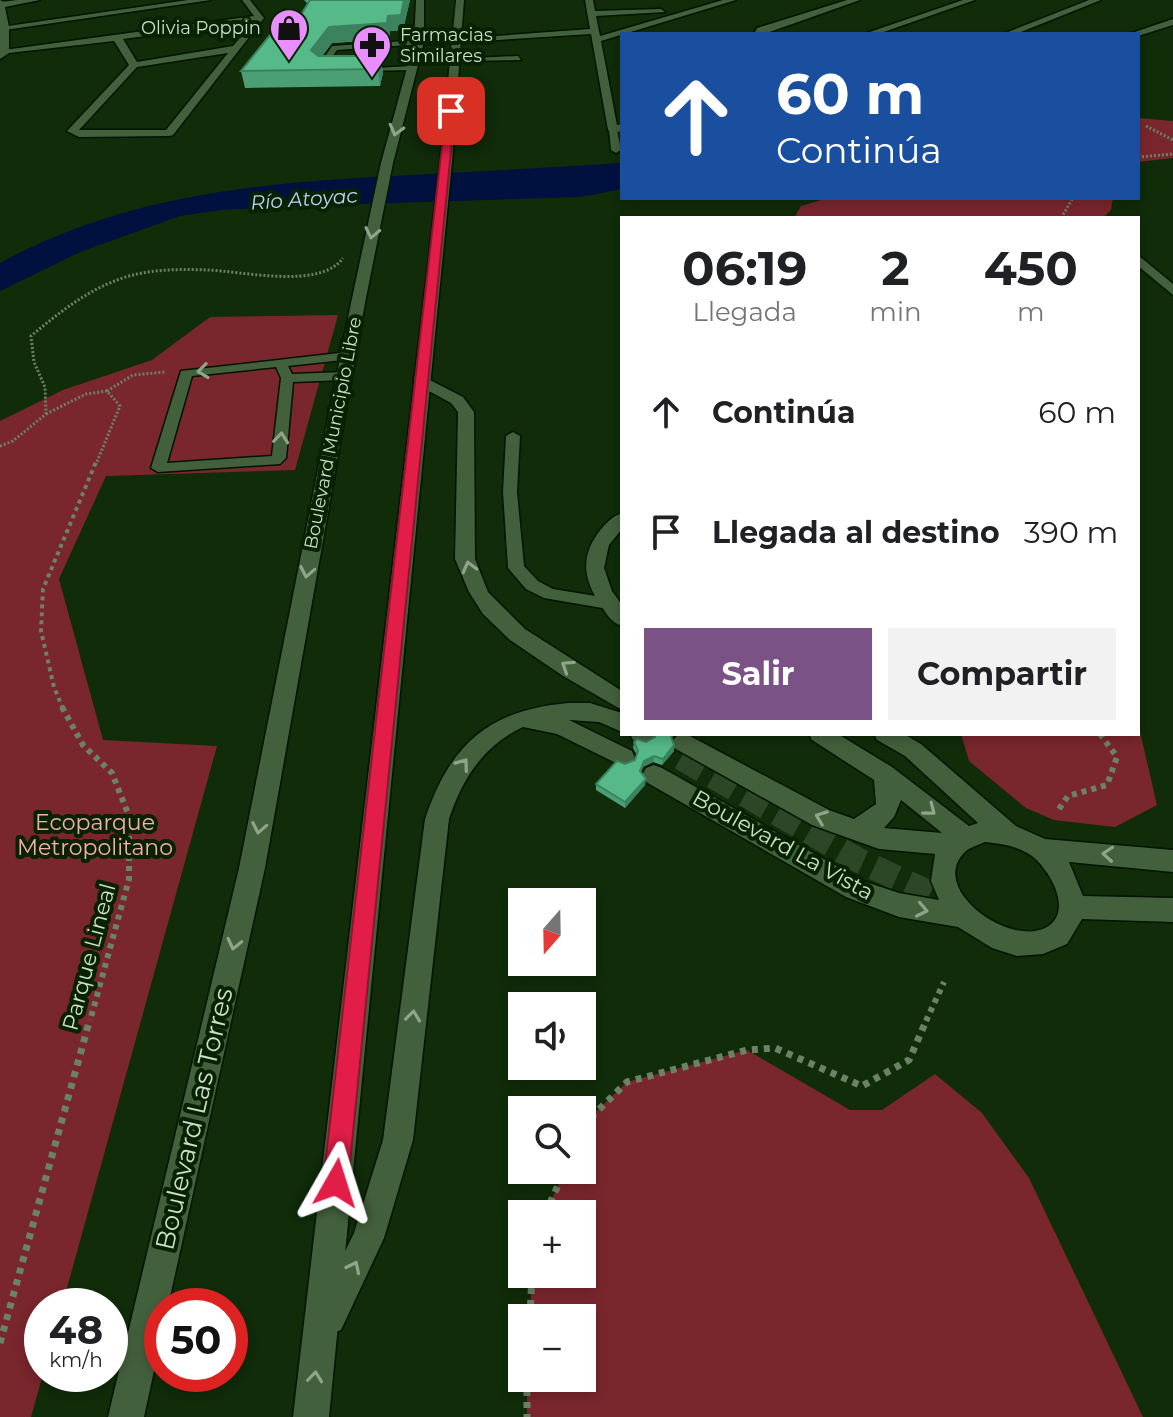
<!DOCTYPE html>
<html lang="es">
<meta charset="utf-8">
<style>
body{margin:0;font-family:Montserrat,sans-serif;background:#f2f2f2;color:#202124;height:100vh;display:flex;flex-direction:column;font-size:30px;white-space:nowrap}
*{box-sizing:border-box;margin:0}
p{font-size:26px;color:#757577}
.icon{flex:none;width:44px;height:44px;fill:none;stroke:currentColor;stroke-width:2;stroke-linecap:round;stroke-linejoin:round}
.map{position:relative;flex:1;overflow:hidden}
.drawer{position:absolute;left:620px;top:216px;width:520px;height:520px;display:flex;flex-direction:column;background:#fff;border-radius:0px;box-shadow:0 4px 12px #0003}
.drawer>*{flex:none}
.hud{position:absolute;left:620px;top:32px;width:520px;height:168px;border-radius:0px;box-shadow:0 4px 12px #0003;background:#1a4fa0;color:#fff;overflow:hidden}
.needle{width:52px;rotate:200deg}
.controls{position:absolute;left:508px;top:888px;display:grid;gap:16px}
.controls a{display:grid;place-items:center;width:88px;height:88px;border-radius:0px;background:#fff;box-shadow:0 4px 12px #0003;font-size:40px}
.speed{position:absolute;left:24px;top:1288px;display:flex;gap:16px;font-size:40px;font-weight:700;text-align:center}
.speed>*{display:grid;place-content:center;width:104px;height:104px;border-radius:50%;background:#fff;box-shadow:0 4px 12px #0003;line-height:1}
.speed small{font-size:20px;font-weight:400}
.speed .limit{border:12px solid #d22;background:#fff;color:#111}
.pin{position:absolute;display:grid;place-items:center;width:68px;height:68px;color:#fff;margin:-34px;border-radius:16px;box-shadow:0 4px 12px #0006}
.me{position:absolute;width:88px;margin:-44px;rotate:6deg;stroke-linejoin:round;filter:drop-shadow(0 0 6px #0008)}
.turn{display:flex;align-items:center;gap:28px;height:168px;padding:0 24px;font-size:36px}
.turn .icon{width:104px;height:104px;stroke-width:2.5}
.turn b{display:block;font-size:56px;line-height:68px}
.eta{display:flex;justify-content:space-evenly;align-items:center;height:136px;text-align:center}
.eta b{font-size:48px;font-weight:700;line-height:56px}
.action{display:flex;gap:16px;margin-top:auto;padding:16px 24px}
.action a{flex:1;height:92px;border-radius:0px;background:#7a5286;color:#fff;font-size:32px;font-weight:700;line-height:92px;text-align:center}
.action a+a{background:#f2f2f2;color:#202124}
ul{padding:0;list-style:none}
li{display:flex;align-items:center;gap:24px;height:120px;padding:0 24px}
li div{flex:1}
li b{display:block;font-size:30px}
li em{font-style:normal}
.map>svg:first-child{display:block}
.green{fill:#7a262d}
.water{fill:#00103f}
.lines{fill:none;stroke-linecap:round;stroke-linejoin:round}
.minor-tunnel{stroke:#2c4726;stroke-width:25;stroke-dasharray:25 12;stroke-linecap:butt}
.service-casing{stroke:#001400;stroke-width:3}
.minor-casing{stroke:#001400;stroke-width:3}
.tertiary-casing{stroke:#001400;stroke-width:3}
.secondary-casing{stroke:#001400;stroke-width:3}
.path-far3{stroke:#6c8266;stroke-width:3;stroke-dasharray:2 2;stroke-linecap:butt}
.path-far2{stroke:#6c8266;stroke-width:4;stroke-dasharray:4 4;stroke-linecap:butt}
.path-far1{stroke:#6c8266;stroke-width:6;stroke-dasharray:5 5;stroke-linecap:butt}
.path{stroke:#6c8266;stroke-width:7;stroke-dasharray:6 6;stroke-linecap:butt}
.service{fill:#43603c;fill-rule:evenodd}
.minor{fill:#43603c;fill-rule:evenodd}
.tertiary{fill:#43603c;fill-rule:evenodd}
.secondary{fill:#43603c;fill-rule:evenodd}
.wall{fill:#4a9f75}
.shaded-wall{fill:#3c825f}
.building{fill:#56b988;stroke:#3c825f;stroke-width:2}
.oneway{stroke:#8fa58a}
.route{fill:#e11d48;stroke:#92132f;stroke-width:2}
.labels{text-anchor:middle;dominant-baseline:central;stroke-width:8;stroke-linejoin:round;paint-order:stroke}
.far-poi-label{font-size:18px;fill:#cddec9;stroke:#062201;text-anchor:end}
.far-street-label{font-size:18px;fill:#cddec9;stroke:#062201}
.far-water-label{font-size:20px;font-style:italic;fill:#bad2f8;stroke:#062201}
.park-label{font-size:22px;fill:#f9adad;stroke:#062201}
.street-label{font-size:22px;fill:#cddec9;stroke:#062201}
.near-street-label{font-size:26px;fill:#cddec9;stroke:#062201}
</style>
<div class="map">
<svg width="1173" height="1417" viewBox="0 0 1173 1417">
<rect width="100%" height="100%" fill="#102c09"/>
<!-- green -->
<g class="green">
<polygon points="1138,118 1173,121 1173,158 1138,162"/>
<polygon points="828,198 1113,198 1111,210 1103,218 794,218 801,206"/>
<polygon points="338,315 295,470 106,476 59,579 103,740 217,746 62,1306 42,1306 43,1374 31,1417 0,1417 0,421 63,390 152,360 210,317"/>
<polygon points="1138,723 1157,805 1115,827 1054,820 1026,808 969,761 961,734 1138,734"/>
<polygon points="747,1050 850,1110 882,1110 935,1074 982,1113 1029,1178 1143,1417 527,1417 527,1378 582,1378 582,1318 530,1318 532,1274 582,1274 582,1214 545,1214 565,1170 582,1170 583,1124 627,1082"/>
</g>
<!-- water -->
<path class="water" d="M622,163V189L581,197L300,206L220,210L180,216L80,252L0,291V263C136,189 277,182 428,174C493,171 557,167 622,163Z"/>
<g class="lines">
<!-- minor-tunnel -->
<polyline class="minor-tunnel" points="649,739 858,860 953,904"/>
<defs>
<g id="service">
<polygon points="419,40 422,44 337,50 326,66 332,67 332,71 317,68 332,46"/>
<polygon points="518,56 521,60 455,61 451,59"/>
<polygon points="412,66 415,70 359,71 355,69"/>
<polygon points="613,127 617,130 621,150 616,153 611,150 609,130"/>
<path d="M348,352L352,353V359L288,366L292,374L344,372L350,376L344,380L293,382L286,458L280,464L158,472L151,468L181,371ZM276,367L281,378L272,456L167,463L192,376Z"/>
<polygon points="513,432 520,436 517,492 524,566 538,581 553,589 614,599 616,603 614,607 608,609 544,598 526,589 508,568 503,492 506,436"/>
</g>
<g id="minor">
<polygon points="18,0 40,0 0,8 0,2"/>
<polygon points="188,0 211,0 5,30 1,27"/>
<path d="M242,0H250L264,18L173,135L169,136L79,137L67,131L129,65L114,41L0,54L4,50L254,16ZM253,22L233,46L137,62L123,39ZM228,53L166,130H79L137,67Z"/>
<polygon points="585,0 593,0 595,11 661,9 665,12 596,16 600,36 723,0 736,0 601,41 617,125 622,124 622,131 613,133 608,130 591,34 419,45 414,42 590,29"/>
<polygon points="847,0 860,0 764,34 754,34 757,28"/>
<polygon points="963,0 975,0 878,34 864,34"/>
<polygon points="1089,0 1101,0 1016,34 1003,34"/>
<polygon points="1173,19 1173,25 1138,36 1129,34"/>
<polygon points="1138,255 1173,284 1173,295 1138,266"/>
<polygon points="420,375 463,397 474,412 475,559 488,592 525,629 622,691 622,710 563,676 510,640 483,614 469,592 455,559 458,412 451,403 414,383 414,377"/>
<path d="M622,513V529L609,545L604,568L612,591L622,605V626C611,623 606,613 600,604C584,580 580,558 598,533C604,525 612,516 622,513Z"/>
<path d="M568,703H590L622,713V732L599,722L569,720L632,751L635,758L632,765L624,767L557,734L523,727C484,745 462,779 449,819L413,1140L384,1238L341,1330L329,1335L317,1330L312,1318L354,1233L383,1140L425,819C450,744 489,710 568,703Z"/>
<polygon points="630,734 654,734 655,736 652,742 644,745 633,740"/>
<path d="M679,734L690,736L829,810L854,819L876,804L874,780L812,740L809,734H838L892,767L969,826L978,823L905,756L877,740L874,734H904L921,744L1016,826L1045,839L1173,850V872L1069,862L1083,896L1173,898V922L1082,919L1067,944L1043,954L1017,956L992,948L958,927L899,917L846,897L646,782L642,775L646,768L654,765L662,768L863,881L899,893L939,900L931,881L935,854L879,849L812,825L674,748L671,742ZM901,800L942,833L884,828L894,817ZM985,842C1002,844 1018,846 1032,856C1050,870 1075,913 1045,928C1008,946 929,889 964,853C969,847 979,845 985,842Z"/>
</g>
<polygon id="tertiary" points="0,0 4,2 9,27 9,53 0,59"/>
<g id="secondary">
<polygon points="416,0 424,0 424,42 393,163 365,303 265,868 168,1306 162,1306 162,1334 144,1417 108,1417 239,868 351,303 381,163 414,42"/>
<polygon points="456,0 464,0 452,162 329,1417 293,1417 440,162"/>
</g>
</defs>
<!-- service casing -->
<use href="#service" class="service-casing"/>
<!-- minor casing -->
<use href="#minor" class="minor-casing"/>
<!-- tertiary casing -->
<use href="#tertiary" class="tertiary-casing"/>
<!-- secondary casing -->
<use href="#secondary" class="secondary-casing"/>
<!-- path-far3 -->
<g class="path-far3">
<polyline points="1146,126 1173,140"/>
<polyline points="1138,157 1173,154"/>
<polyline points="1061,218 1073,198"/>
<polyline points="107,391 133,375 165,372"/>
<polyline points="46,414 86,394 107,391 120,406 96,464"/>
<path d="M0,446L13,441L46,414L45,387L34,362L31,336C61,311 91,287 129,276C155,269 182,269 208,270C242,271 320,290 343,258"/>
</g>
<!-- path-far2 -->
<polyline class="path-far2" points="63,709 54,687 41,631 43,589 96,462"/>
<!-- path-far1 -->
<g class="path-far1">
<polyline points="62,707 83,745 112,773 129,816 129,879 90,1021"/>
<polyline points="1059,809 1068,796 1107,785 1117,757 1100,734"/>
<polyline points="926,1021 944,982"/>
</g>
<!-- path -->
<g class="path">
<polyline points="582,1126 627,1082 747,1050 775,1048 862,1086 909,1060 927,1019"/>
<polyline points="545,1214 565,1170"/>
<polyline points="530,1318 532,1274"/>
<polyline points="0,1343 90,1019"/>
<polyline points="527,1378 527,1417"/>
</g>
<!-- service -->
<use href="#service" class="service"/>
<!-- minor -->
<use href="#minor" class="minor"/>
<!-- tertiary -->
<use href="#tertiary" class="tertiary"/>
<!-- secondary -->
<use href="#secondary" class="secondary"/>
</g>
<!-- wall -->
<g class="wall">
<polygon points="304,0 410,0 403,30 390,31 389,39 332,43 322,56 380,56 383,73 380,86 245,88 241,71 296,23 308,4"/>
<polygon points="675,734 671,738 674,745 674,751 662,765 653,762 643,767 641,772 645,785 625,808 596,790 596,784 625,764 635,760 637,755 633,748 634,742 646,742"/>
</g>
<!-- shaded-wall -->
<g class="shaded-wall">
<polygon points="404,0 410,0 403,30 390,31 389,39 332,43 315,66 311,50 329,27 388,16"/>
<polygon points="380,56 383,73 380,86 378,69"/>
<polygon points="674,745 674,751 662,765 663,759"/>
<polygon points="654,756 653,762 643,767 639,776 640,771 644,761"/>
<polygon points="646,779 645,785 625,808 625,802"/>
</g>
<!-- building -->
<g class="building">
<polygon points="310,0 404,0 401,15 388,16 387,23 329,27 311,50 318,56 380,56 378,69 241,71 279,24 296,23"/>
<polygon points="656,734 670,734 674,745 663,759 654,756 644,761 640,771 646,779 625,802 596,784 617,761 625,764 635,760 638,751 634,742 637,739 646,742 655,737"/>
</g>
<!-- one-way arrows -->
<defs><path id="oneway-chevron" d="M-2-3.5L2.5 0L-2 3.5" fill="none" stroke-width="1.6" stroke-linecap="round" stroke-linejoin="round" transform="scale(2)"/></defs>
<g class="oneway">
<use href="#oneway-chevron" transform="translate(396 130) rotate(105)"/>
<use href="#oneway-chevron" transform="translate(372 233) rotate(102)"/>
<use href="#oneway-chevron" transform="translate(203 371) rotate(173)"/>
<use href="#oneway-chevron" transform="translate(281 438) rotate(-84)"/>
<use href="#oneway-chevron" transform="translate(469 567) rotate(-105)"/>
<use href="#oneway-chevron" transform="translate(307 572) rotate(101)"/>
<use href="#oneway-chevron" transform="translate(567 666) rotate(-147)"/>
<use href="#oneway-chevron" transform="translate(463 764) rotate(-54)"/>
<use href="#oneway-chevron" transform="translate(930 810) rotate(38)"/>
<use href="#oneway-chevron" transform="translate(821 817) rotate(-159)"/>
<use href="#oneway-chevron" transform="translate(259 828) rotate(101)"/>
<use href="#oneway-chevron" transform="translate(1108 854) rotate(-176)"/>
<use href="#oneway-chevron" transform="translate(922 910) rotate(12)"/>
<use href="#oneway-chevron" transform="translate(234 944) rotate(103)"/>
<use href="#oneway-chevron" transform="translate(413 1016) rotate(-83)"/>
<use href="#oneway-chevron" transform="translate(354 1267) rotate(-64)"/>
<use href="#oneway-chevron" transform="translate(315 1377) rotate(-84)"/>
</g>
<!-- route -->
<polygon class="route" points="451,108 455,111 348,1183 345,1192 336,1196 326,1192 323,1183 446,111"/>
<!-- icons -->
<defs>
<symbol id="shop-pin" viewBox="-11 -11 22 30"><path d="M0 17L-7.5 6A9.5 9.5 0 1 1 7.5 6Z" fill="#e98efe" stroke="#062201"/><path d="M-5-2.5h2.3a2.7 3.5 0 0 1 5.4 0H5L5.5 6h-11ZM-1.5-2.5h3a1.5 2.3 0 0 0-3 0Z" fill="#111"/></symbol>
<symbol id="pharmacy-pin" viewBox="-11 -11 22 30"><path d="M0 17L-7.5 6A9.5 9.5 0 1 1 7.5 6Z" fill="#e98efe" stroke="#062201"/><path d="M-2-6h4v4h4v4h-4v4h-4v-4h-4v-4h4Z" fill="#111"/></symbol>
</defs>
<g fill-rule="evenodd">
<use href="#shop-pin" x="267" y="6" width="44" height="60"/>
<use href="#pharmacy-pin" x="350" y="23" width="44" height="60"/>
</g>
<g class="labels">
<!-- far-poi labels -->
<g class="far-poi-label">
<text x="261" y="28">Olivia Poppin</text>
<text x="400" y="35" text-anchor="start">Farmacias<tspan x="400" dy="21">Similares</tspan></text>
</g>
<!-- far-street labels -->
<g class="far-street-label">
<text transform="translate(333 433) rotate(-79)">Boulevard Municipio Libre</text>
</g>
<!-- far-water labels -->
<g class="far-water-label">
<text transform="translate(304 199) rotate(-4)">Río Atoyac</text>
</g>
<!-- park labels -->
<g class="park-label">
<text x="95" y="822">Ecoparque<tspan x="95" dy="25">Metropolitano</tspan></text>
</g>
<!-- street labels -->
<g class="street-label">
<text transform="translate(783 845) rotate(29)">Boulevard La Vista</text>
<text transform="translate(89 957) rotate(-75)">Parque Lineal</text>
</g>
<!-- near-street labels -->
<g class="near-street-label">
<text transform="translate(194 1119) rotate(-77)">Boulevard Las Torres</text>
</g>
</g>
</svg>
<div class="controls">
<a><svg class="needle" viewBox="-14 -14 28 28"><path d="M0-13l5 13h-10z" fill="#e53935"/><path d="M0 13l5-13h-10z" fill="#757577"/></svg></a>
<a><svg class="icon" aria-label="sound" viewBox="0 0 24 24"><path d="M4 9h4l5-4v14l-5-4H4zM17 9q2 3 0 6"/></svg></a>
<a><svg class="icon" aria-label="search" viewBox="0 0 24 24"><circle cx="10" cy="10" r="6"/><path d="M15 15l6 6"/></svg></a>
<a>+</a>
<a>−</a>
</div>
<div class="speed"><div>48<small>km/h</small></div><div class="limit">50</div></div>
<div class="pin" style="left:451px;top:111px;background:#d93025"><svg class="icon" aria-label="arrive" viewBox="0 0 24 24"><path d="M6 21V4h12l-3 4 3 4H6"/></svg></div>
<svg class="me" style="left:336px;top:1183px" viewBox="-20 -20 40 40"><path d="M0-17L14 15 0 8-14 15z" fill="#e11d48" stroke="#fff" stroke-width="4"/></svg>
<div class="hud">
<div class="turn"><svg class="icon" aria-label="ahead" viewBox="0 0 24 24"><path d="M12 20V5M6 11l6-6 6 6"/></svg><div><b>60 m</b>Continúa</div></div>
</div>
<section class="drawer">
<div class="eta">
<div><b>06:19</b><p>Llegada</p></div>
<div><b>2</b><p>min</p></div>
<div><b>450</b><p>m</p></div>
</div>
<ul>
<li><svg class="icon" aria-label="ahead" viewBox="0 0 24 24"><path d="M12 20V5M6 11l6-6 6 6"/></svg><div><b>Continúa</b></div><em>60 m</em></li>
<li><svg class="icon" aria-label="arrive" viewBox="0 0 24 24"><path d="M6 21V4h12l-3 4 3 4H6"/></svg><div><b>Llegada al destino</b></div><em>390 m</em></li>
</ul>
<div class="action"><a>Salir</a><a>Compartir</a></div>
</section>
</div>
